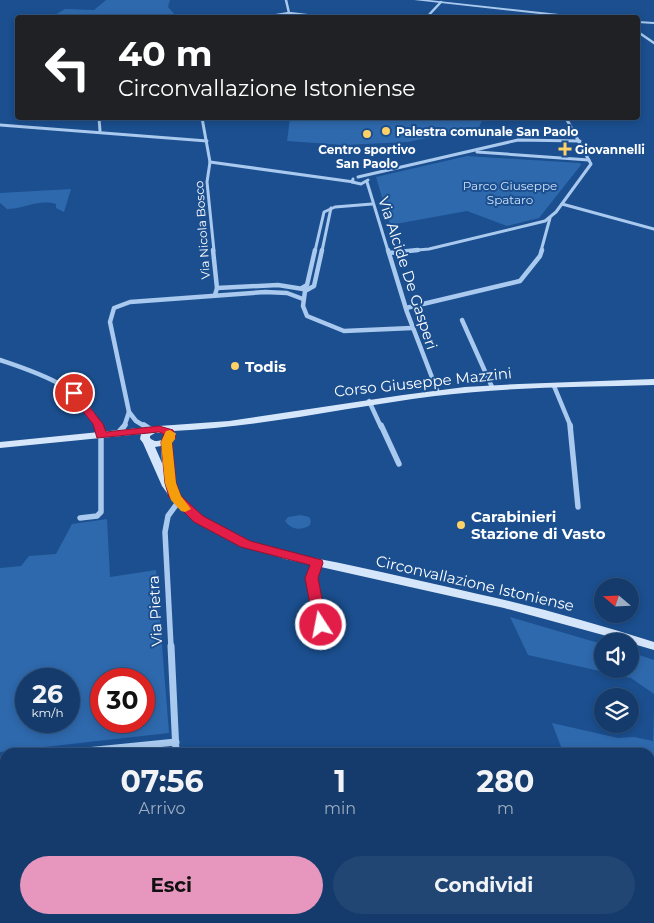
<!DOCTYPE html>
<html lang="it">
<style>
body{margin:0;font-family:Montserrat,sans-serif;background:#214673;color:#f1f3f6;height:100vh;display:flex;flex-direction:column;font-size:19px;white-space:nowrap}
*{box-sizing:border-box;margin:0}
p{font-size:16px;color:#9dadc1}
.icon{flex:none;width:28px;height:28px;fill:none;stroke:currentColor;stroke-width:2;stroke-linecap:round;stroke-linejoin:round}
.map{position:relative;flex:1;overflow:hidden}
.details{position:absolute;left:0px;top:748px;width:655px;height:176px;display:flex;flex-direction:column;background:#143b6b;border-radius:15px 15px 0 0;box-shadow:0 2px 8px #0003,0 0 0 1px #33557e}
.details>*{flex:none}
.top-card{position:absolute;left:15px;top:15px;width:625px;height:105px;border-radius:5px;box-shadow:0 2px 8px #0003,0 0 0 1px #33557e;background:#202124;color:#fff;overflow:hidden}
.needle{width:32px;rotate:289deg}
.tools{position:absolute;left:594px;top:578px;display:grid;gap:10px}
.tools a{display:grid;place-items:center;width:45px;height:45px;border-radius:50%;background:#143b6b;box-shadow:0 2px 8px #0003,0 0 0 1px #33557e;font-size:25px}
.speed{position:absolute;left:15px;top:668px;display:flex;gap:10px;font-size:25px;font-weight:700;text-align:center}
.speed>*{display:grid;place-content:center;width:65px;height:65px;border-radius:50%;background:#143b6b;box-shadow:0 2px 8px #0003,0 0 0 1px #33557e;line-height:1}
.speed small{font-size:12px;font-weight:400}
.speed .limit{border:8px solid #d22;background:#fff;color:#111}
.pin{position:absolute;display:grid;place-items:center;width:42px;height:42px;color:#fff;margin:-21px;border:2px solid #fff;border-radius:50%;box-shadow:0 1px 5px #0007}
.me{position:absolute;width:55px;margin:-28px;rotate:349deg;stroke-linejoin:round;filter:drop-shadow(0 0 4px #0008)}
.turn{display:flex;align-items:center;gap:18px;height:105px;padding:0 20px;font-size:22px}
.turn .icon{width:65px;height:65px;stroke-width:2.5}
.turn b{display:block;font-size:35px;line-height:42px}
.eta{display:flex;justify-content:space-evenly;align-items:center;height:85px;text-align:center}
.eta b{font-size:30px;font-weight:700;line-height:35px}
.cta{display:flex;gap:10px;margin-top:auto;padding:10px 20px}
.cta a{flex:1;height:58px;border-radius:30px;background:#e797bd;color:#111;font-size:20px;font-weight:700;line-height:58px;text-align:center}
.cta a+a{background:#214673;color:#f1f3f6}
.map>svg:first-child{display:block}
.green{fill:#2e69ad;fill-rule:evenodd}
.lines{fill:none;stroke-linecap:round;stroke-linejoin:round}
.minor-far4{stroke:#a9c9ee;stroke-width:2.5}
.minor-far3{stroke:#a9c9ee;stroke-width:3}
.minor-far2{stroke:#a9c9ee;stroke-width:4.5}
.minor-far1{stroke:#a9c9ee;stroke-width:5.5}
.minor{stroke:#a9c9ee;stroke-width:7}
.tertiary{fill:#a9c9ee;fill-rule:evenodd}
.secondary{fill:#d6e6fa;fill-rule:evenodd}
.route{fill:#e11d48;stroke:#92132f}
.slow{fill:#f59e0b}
.poi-dot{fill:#ffd166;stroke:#1b4f8f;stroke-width:2}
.labels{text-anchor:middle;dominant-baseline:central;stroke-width:4;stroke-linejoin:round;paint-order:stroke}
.far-poi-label{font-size:12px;font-weight:bold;fill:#fff;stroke:#1b4f8f;text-anchor:start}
.far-park-label{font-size:12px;fill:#cfe3fa;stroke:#1b4f8f}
.far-street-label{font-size:12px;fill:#fff;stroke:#1b4f8f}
.street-label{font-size:15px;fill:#fff;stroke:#1b4f8f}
.poi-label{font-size:15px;font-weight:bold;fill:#fff;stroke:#1b4f8f;text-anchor:start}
</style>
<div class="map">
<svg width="654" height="923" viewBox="0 0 654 923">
<rect width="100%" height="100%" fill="#1b4f8f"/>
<!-- green -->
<g class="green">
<polygon points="106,0 170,0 168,7 177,17 51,17 65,9 94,10"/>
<polygon points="290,118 483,118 479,127 408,142 344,145 287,141"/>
<polygon points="467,156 580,163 581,165 539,218 507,226 467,211 390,225 376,177"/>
<path d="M71,189L64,212L56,208V204C38,199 24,209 7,209L0,203V193Z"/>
<path d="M300,515L309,517L311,521L310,525C302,531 291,530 285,521L288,517Z"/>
<path d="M107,519L110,577L156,570L169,733L0,752V568L21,566L29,556L56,554L72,524ZM26,679H69V721H26ZM101,679H144V721H101Z"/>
<polygon points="510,617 602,644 602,669 630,669 630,652 654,660 654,694 631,678 528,655"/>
<polygon points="654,711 654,882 650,888 650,752 563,752 552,723 618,738 634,737 653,741"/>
<polygon points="405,919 511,919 513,923 411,923"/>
</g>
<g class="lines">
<!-- minor-far4 -->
<g class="minor-far4">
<polyline points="286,0 289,13 331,18"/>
<polyline points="259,18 289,13"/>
<polyline points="426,18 441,2"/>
<polyline points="638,32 654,43"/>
</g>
<!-- minor-far3 -->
<g class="minor-far3">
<polyline points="99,118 100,131"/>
<polyline points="202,118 210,162 207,182 214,251"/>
<polyline points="0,125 207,141"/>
<polyline points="477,152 589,160"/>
<polyline points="210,162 354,182"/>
<polyline points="358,177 518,140 580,141"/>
<polyline points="353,179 352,182 361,184 368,180"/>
<polyline points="367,182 388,251"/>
<polyline points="562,204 654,229"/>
<polyline points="315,251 324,212 335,207 372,204"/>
<polyline points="322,251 331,208"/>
<polyline points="406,251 429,249 545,221 556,212 591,164 566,118"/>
<polyline points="541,251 550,218"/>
</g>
<!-- minor-far2 -->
<g class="minor-far2">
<polyline points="213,250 217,288 215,295"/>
<polyline points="322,250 314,286 305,291 303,306 307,316 344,331 412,328"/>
<polyline points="388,250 407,312 438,393"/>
<polyline points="389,253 418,250"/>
<polyline points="217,288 278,285 303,289"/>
<polyline points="302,288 307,285 315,250"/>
<polyline points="406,308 520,281 540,256 542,250"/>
<polyline points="462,320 492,387"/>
<path d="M0,360C35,372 86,387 98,427"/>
<polyline points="554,386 571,427"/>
<polyline points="369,401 381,427"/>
<polyline points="129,412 136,421 146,427"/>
<polyline points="124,427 129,412 110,322 114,308 130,302 265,292 287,293 303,299"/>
</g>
<!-- minor-far1 -->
<g class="minor-far1">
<polyline points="144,425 150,429"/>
<polyline points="381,425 399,464"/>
<polyline points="570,425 578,507"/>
<polyline points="118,433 125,425"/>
<polyline points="80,518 97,516 101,512 101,436 98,425"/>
<polyline points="317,563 311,578 325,647"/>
<polyline points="171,647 165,532 168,516 179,501"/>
</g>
<!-- minor -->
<g class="minor">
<polyline points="171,646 176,752"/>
<polyline points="76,752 176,742"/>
<polyline points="0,761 5,760"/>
<polyline points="198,919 199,923"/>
</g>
<!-- tertiary -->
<g class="tertiary">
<polygon points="414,0 429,0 596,18 576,18"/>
<polygon points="638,21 654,22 654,24 638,23"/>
</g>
<!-- secondary -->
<path class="secondary" d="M654,379V385C581,387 508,387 435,396C348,407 261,427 173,431L176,434L175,439L171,443L172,465L178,492L177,494C219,543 289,553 349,565C392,574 435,584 478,594C538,607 596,624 654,642V650L630,643V641H625L504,608L285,559L240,545L201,525L175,504L162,486L143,443L140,439L141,434L0,448V442L159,426L229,421L403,395L465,387L519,384ZM155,433H161L166,435L165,438C160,441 155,443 150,438V436ZM161,446L162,463L155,447Z"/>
</g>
<!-- route -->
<polygon class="route" points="74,390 77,391 103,424 106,432 159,426 173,430 176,437 172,442 176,483 181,496 203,516 250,541 322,560 323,563 318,578 327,625 326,628 321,629 314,625 305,578 310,565 241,547 194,522 169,497 165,483 161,442 164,434 159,432 97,438 93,424 68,393"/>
<!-- slow -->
<polygon class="slow" points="170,430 175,433 175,439 172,443 176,483 181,496 191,509 185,512 181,511 171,500 165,483 161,442 166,431"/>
<!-- markers -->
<g class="poi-dot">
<circle cx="386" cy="131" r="5"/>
<circle cx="367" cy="134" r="5"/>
<path d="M562.5 141.5h5v5h5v5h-5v5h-5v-5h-5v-5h5z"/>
<circle cx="235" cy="366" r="5"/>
<circle cx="461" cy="525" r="5"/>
</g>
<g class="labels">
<!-- far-poi labels -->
<g class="far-poi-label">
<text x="396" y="131">Palestra comunale San Paolo</text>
<text x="367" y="149" text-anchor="middle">Centro sportivo<tspan x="367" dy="14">San Paolo</tspan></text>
<text x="575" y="149">Giovannelli</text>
</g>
<!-- far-park labels -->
<g class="far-park-label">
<text x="510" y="185">Parco Giuseppe<tspan x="510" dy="14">Spataro</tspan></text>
</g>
<!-- far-street labels -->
<g class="far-street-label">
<text transform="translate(202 230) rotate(-94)">Via Nicola Bosco</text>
</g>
<!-- street labels -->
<g class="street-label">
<text transform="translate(408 273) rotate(72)">Via Alcide De Gasperi</text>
<text transform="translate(423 382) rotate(-6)">Corso Giuseppe Mazzini</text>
<text transform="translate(475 583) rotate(13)">Circonvallazione Istoniense</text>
<text transform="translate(155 611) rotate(-93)">Via Pietra</text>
</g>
<!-- poi labels -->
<g class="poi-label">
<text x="245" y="366">Todis</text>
<text x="471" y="516">Carabinieri<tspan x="471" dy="17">Stazione di Vasto</tspan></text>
</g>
</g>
</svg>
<div class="tools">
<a><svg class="needle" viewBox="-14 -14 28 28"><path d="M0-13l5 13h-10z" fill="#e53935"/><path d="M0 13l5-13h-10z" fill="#9dadc1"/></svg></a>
<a><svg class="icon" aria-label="sound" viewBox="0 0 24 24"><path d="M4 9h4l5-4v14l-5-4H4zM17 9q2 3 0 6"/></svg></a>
<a><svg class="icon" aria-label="layers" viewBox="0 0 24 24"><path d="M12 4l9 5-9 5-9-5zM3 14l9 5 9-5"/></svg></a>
</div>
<div class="speed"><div>26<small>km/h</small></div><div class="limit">30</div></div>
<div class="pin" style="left:74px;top:393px;background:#d93025"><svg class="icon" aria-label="arrive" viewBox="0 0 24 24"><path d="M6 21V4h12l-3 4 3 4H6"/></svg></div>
<svg class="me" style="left:321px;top:625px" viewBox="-20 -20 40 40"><circle r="17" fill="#e11d48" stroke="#fff" stroke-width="3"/><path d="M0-11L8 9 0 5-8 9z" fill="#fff"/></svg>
<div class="top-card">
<div class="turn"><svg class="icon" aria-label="left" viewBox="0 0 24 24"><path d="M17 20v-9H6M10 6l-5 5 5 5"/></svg><div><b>40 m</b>Circonvallazione Istoniense</div></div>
</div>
<section class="details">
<div class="eta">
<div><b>07:56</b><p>Arrivo</p></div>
<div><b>1</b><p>min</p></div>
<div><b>280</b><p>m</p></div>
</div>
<div class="cta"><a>Esci</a><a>Condividi</a></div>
</section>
</div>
